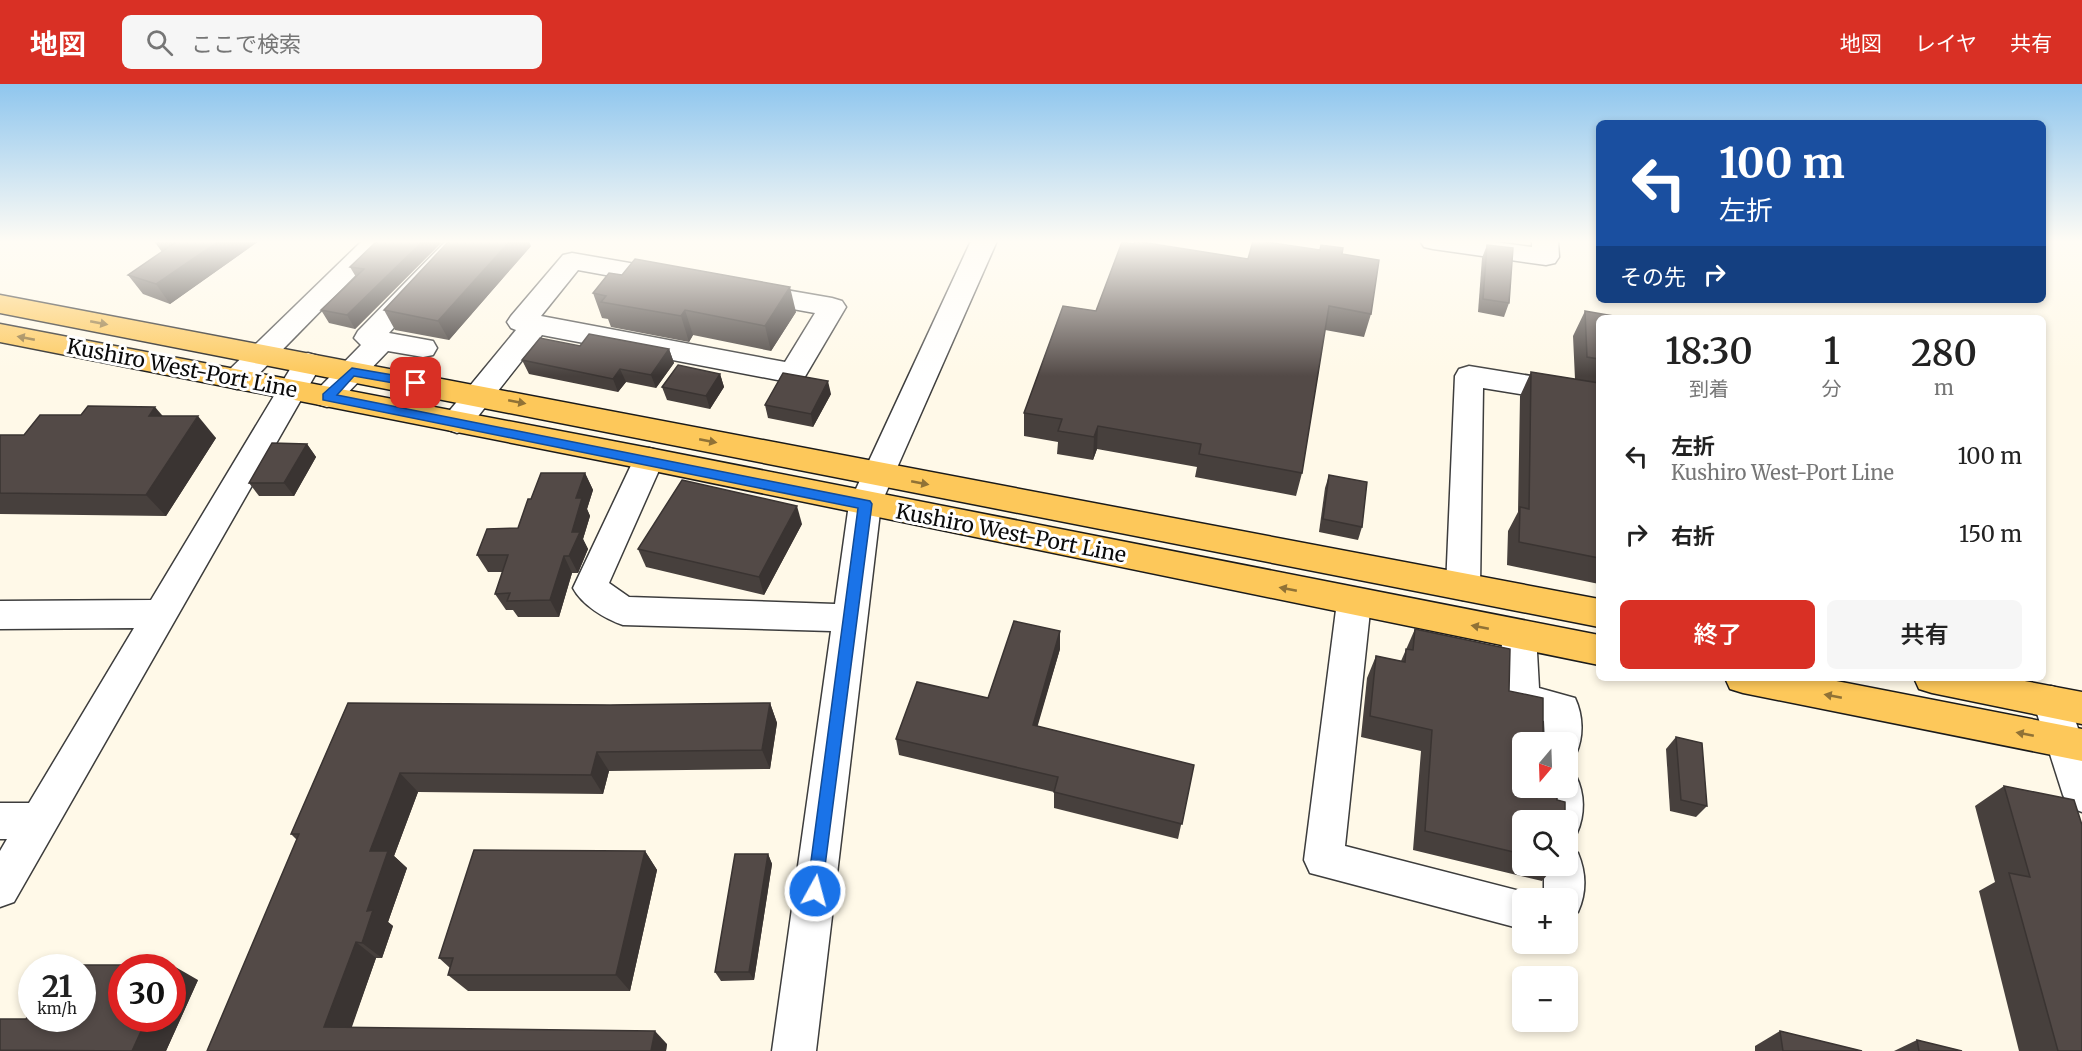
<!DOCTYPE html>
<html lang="ja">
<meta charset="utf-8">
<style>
body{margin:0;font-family:Merriweather,"Noto Sans JP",serif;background:#f6f6f6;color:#222;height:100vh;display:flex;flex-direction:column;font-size:22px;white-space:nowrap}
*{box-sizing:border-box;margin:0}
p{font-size:20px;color:#767676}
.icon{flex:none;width:33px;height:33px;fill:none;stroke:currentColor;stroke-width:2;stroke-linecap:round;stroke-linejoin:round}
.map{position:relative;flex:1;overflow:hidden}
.details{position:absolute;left:1596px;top:231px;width:450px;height:366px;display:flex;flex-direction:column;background:#fff;border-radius:9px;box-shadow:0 3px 9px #0003}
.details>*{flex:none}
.guide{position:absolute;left:1596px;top:36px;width:450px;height:183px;border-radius:9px;box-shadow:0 3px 9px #0003;background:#1a4fa0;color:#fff;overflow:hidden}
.needle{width:39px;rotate:199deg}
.controls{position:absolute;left:1512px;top:648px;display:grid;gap:12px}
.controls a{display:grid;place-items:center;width:66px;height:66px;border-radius:9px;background:#fff;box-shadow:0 3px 9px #0003;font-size:30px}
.speed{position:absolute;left:18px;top:870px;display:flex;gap:12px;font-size:30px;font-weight:700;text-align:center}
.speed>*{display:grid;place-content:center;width:78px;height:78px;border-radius:50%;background:#fff;box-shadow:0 3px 9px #0003;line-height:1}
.speed small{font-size:15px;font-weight:400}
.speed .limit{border:9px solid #d22;background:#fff;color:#111}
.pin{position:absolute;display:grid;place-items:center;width:51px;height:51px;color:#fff;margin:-26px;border-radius:12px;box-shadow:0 3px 9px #0006}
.me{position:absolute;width:66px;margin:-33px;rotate:7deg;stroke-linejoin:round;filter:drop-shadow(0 0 4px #0008)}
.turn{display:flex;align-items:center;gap:21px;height:126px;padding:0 24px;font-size:27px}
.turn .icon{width:78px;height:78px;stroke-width:2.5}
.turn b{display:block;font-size:42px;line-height:51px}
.then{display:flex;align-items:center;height:57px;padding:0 24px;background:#0003;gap:12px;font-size:22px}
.eta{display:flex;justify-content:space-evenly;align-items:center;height:102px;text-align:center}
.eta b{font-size:36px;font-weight:600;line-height:42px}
.cta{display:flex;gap:12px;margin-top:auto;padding:12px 24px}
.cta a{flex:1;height:69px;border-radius:9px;background:#d93025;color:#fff;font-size:24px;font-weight:600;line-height:69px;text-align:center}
.cta a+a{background:#f6f6f6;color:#222}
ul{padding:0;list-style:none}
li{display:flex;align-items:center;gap:18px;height:78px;padding:0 24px}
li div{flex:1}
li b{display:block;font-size:22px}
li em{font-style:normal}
header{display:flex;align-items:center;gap:36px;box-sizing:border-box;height:84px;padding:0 30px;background:#d93025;color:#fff}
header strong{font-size:28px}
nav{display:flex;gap:33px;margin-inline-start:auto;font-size:21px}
.search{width:420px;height:54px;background:#f6f6f6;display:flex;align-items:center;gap:15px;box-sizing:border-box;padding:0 21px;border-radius:9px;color:#767676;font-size:22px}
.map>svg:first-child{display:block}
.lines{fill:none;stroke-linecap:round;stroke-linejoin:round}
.minor-casing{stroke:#3d3d3d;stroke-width:3}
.major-casing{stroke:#1b1b1b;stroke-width:3}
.minor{fill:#fff;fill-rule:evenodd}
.major{fill:#fdc85a;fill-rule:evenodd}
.wall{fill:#47403d}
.shaded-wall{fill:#3a3432}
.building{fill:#534a47;stroke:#3a3432;stroke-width:1.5}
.oneway{fill:#907236}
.route{fill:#1a73e8;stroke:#114b97;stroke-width:1.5}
.labels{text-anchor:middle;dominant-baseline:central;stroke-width:6;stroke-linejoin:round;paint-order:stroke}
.street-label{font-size:21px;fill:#0a0a0a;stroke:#fff}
</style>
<header>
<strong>地図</strong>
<div class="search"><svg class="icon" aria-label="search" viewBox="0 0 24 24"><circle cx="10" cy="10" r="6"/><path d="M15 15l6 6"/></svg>ここで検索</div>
<nav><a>地図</a><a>レイヤ</a><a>共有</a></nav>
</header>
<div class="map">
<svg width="2082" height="967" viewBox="0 0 2082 967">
<rect width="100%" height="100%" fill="#fff9e8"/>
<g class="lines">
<defs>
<g id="minor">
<polygon points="362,157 389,157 247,302 237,305 227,302 223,295 227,288"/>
<polygon points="446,157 473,157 389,249 433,257 437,264 433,271 423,273 388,267 337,320 327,323 317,320 312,313 317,306 361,261 354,254 358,247"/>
<path d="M971,157H997L881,420L816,967H772L831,547L623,541C605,535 582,521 573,504L634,375L638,367L649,364L660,367L664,375L609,499L629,513L835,520L849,420Z"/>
<polygon points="1420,157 1487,157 1532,163 1532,157 1558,157 1559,173 1555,179 1546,181 1433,165 1424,163"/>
<path d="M572,169L832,214L842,217L846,223L803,296L793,299L542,251L468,345L457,349L446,345L442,338L446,331L516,246L511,244L507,238L511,232L563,171ZM578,186L815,229L785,278L541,232Z"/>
<polygon points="308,269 318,272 322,279 14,818 0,823 0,767 7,755 0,755 0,719 29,719 134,544 0,545 0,517 151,516 298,272"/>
<polygon points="1469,282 1599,303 1599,323 1483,304 1480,503 1475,512 1463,516 1451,512 1446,503 1455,292 1459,285"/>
<polygon points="1354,504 1366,508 1371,518 1345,762 1536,811 1538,814 1522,814 1522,845 1310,789 1304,776 1337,518 1342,508"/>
<path d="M1519,536L1531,540L1536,550L1539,604L1575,614C1583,631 1584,652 1576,670L1568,673V658H1545L1544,637L1508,627C1500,609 1498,558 1507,540Z"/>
<polygon points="2051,602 2064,606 2082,655 2082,728 2069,723 2063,711 2033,617 2038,606"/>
<path d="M1568,688L1576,692C1585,710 1585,731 1577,749L1568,752V736H1544V704H1568Z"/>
<path d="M1568,765L1578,769C1586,788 1587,808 1578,828L1568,832V814H1544V782H1568Z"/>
</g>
<g id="major">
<polygon points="0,211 1599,515 1599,543 0,229"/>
<polygon points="0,240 649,364 1599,551 1599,581 649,386 0,258"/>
<polygon points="1725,594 1821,594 2082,645 2082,677 1743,609 1730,605"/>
<polygon points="1914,594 2009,594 2082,608 2082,640 1932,609 1919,605"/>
</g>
</defs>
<!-- minor casing -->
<use href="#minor" class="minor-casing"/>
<!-- major casing -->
<use href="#major" class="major-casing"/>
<!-- minor -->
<use href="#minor" class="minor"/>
<!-- major -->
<use href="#major" class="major"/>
</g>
<!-- wall -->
<g class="wall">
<polygon points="154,157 259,157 170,220 143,210 128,191 162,168"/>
<polygon points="441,159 355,245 329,239 321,226 356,193 350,183"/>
<polygon points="1487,161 1509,219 1504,233 1478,228 1482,174"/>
<polygon points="531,162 449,256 395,246 384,226"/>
<polygon points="1342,170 1371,230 1364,253 1325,246 1302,389 1296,412 1195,393 1197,383 1097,365 1093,376 1057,370 1058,358 1024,352 1024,329 1096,227 1248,175"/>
<polygon points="593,209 796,228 771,267 693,251 689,258 611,243 608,235 602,234"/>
<polygon points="1585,227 1599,234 1599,500 1507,481 1508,447 1518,428 1520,312 1531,288 1575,295 1573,252"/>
<polygon points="580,262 669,265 674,279 656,304 626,298 618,308 529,290 522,276"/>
<polygon points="720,290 724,303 710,325 667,316 662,303"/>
<polygon points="831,310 813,343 768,334 765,321"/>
<polygon points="163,332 216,354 166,432 0,430 0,351 24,351"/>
<polygon points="307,360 316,373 294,412 259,412 249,399"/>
<polygon points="585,389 593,406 587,425 590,432 583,455 588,465 578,489 572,489 559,533 518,533 513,526 506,526 495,510 503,488 488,488 477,471 518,444 531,415"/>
<polygon points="1329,391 1362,443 1358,456 1319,448 1325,404"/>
<polygon points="802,440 764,511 646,483 638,465"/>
<polygon points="1415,545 1509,607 1522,736 1522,782 1555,782 1542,797 1413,766 1421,667 1361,653 1367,594 1376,572 1401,577"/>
<polygon points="1060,547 1060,565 1037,642 1194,681 1178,755 1054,724 1054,708 899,671 896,655 988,614"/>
<polygon points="348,619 610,621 770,619 777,639 770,685 609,687 603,710 418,708 394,772 407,784 388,838 393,842 382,874 376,874 351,944 667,960 666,967 207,967 297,756 291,750"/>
<polygon points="1676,653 1707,722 1696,733 1670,727 1666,665"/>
<polygon points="2004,702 2082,967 2019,967 1979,807 1995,798 1975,722"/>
<polygon points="645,767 657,786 630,907 468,907 448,891 450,884 439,874"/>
<polygon points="768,770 772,780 754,896 721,897 715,888"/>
<polygon points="198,896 166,967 0,967 0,935 26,935"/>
<polygon points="1780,947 1862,967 1755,967 1755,962"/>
<polygon points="1917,956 1962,967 1894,967"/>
</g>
<!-- shaded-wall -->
<g class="shaded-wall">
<polygon points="219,157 259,157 170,220 156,200"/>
<polygon points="423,157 440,157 441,159 355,245 347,231"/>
<polygon points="510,157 529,157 531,162 449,256 438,237"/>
<polygon points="790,203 796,228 771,267 765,242"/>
<polygon points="685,226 693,251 689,258 681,232"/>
<polygon points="669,265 674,279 656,304 651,291"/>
<polygon points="620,285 626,298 618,308 613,295"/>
<polygon points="720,290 724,303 710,325 706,312"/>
<polygon points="828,297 831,310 813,343 811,330"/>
<polygon points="155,323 174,345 149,332"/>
<polygon points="198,332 216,354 166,432 146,411"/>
<polygon points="1098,342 1097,365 1093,376 1094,353"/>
<polygon points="307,360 316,373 294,412 284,399"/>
<polygon points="585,389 593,406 587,425 590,432 583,455 588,465 578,489 569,472 576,414"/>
<polygon points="797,422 802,440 764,511 759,493"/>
<polygon points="564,472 572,489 559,533 550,516"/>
<polygon points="1060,547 1060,565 1033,658 1033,641"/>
<polygon points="770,619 777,639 770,685 762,666"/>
<polygon points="597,668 609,687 603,710 591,691"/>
<polygon points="400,689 418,708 394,772 407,784 388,838 393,842 382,874 362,859 367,827 370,767"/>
<polygon points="645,767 657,786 630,907 616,891"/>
<polygon points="768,770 772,780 754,896 749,888"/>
<polygon points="356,858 376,874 347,957 324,943"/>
<polygon points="172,881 198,896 166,967 132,967 147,934 172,934 172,884 170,884"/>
<polygon points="655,947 667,960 666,967 651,967"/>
</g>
<!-- building -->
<g class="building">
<polygon points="171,157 219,157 156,200 128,191 176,158"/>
<polygon points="377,157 423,157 347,231 321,226 364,185 350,183"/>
<polygon points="449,157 510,157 438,237 384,226"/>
<polygon points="1135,157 1248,175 1253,157 1260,157 1320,166 1321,161 1343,164 1342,170 1379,176 1371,230 1329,222 1302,389 1199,370 1201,360 1098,342 1094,353 1058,347 1062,335 1024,329 1063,222 1096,227 1122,158 1134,160"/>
<polygon points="1487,161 1513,164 1509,219 1483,215"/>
<polygon points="635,175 790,203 765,242 685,226 681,232 601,218 606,212 593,209 609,189 622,191"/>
<polygon points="1585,227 1625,234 1599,234 1599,275 1587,273"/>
<polygon points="589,250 669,265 651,291 620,285 613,295 522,276 540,254 580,262"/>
<polygon points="678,281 720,290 706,312 662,303"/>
<polygon points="1531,288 1599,299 1599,474 1519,458 1520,423 1529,425"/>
<polygon points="783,289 828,297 811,330 765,321"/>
<polygon points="88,322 155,323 149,332 198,332 146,411 0,409 0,351 24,351 40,331 81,331"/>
<polygon points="272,359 307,360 284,399 249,399"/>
<polygon points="541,389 585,389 576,414 582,414 572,448 580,448 569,472 564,472 550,516 507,517 510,509 495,510 508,471 477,471 487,445 518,444 528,415 531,415"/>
<polygon points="1329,391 1367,398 1362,443 1323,435"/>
<polygon points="682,396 797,422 759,493 638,465"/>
<polygon points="1014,537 1060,547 1033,641 1194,681 1182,740 1054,708 1058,693 896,655 917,598 988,614"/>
<polygon points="1415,545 1510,565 1509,607 1543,614 1543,656 1554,658 1522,658 1522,704 1557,704 1557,716 1565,718 1565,736 1522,736 1522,770 1425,747 1432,646 1370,632 1376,572 1405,578 1406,565 1413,566"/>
<polygon points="348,619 610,621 770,619 762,666 597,668 591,691 400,689 370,767 388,767 367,827 373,826 362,859 356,858 324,943 655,947 651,967 207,967 299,750 291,750"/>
<polygon points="1676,653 1702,659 1707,722 1681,716"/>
<polygon points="2004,702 2074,716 2082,741 2082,967 2058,967 2009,789 2030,793"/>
<polygon points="474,766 645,767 616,891 448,891 453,874 439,874"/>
<polygon points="735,770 768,770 749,888 715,888"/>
<polygon points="55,881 172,881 170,884 122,884 122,934 147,934 132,967 0,966 0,935 26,935 32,926 32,934 82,934 82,884 54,884"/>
<polygon points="1780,947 1862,967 1783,967"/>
<polygon points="1917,956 1962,967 1919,967"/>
</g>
<!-- one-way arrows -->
<defs><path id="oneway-solid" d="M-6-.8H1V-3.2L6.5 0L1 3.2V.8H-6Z" transform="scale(1.5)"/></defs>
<g class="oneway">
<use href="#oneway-solid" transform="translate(99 239) rotate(11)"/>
<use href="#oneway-solid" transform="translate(26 254) rotate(-169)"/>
<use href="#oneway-solid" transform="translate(517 318) rotate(11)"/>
<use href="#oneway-solid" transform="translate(708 357) rotate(11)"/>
<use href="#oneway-solid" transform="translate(920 399) rotate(11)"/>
<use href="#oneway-solid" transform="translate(1288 505) rotate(-169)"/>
<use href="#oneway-solid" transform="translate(1480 543) rotate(-169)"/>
<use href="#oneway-solid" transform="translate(1833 612) rotate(-169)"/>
<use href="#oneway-solid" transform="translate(2025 650) rotate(-169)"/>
</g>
<!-- sky -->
<linearGradient id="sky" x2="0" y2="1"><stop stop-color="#8fc6ee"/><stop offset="0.54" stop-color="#fffcf5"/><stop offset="1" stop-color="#fffcf5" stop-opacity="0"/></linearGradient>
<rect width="2082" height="292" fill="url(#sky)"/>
<!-- route -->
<polygon class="route" points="352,284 416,295 422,299 416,303 354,292 337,311 870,417 872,420 821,813 815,815 809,813 807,807 858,424 323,316 323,310"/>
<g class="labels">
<!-- street labels -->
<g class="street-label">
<text transform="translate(182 284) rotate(11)">Kushiro West-Port Line</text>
<text transform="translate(1011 449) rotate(11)">Kushiro West-Port Line</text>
</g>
</g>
</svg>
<div class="controls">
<a><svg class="needle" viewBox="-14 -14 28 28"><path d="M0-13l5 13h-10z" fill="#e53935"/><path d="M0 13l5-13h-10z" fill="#767676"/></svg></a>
<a><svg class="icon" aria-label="search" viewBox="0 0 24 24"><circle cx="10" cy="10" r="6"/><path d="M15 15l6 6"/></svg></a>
<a>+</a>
<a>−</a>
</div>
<div class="speed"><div>21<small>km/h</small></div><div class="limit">30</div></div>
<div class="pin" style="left:416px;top:299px;background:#d93025"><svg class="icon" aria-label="arrive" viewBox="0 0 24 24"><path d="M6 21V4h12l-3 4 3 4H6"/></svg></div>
<svg class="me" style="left:815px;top:807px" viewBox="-20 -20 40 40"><circle r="17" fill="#1a73e8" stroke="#fff" stroke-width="3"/><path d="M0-11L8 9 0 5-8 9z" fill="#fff"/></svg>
<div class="guide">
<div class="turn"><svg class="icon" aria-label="left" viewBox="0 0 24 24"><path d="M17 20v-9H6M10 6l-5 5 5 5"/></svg><div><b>100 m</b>左折</div></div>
<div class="then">その先<svg class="icon" aria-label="right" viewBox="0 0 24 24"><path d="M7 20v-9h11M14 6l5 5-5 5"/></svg></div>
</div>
<section class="details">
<div class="eta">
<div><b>18:30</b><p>到着</p></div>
<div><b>1</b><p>分</p></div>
<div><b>280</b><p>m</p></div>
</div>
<ul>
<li><svg class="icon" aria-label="left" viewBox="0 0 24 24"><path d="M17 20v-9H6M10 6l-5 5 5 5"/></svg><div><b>左折</b><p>Kushiro West-Port Line</p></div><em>100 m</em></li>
<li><svg class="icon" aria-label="right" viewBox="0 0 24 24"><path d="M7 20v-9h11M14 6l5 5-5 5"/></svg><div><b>右折</b></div><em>150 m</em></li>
</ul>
<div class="cta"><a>終了</a><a>共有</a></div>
</section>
</div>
